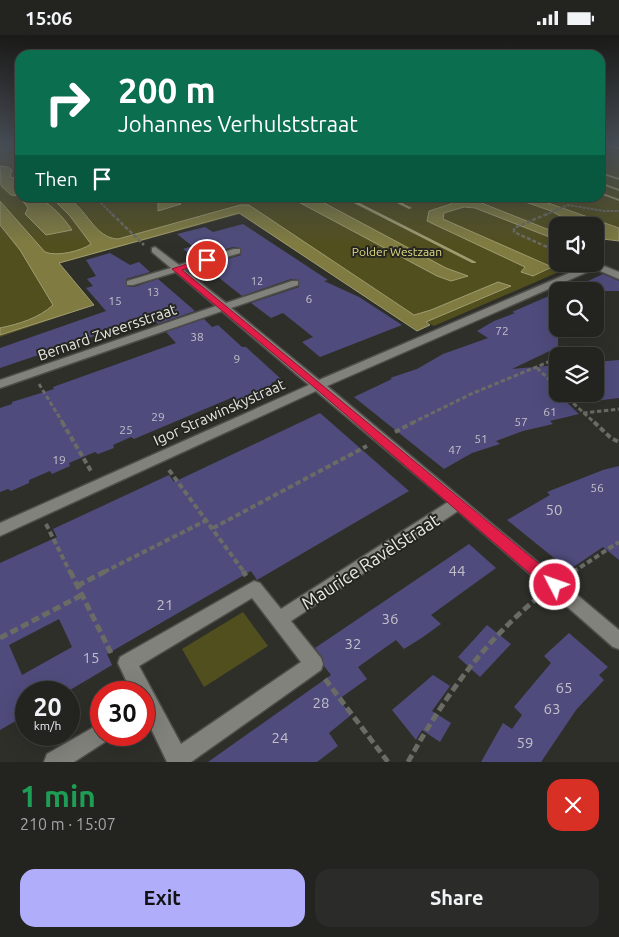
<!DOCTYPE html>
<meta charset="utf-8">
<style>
body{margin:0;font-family:Ubuntu,sans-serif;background:#2b2b29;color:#f1f3f6;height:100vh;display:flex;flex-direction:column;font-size:19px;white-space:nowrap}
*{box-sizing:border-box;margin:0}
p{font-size:16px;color:#a3a4a5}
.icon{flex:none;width:28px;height:28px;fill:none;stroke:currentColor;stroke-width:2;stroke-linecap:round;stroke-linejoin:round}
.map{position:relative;height:727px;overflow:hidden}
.panel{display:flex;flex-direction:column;background:#232320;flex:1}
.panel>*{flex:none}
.hud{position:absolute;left:15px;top:15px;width:590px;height:152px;border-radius:15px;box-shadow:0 5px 20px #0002,0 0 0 1px #40403e;background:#0b6e4f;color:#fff;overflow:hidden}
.fabs{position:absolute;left:549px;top:182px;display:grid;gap:10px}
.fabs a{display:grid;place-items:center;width:55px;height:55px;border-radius:10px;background:#232320;box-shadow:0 5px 20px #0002,0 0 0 1px #40403e;font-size:25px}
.speed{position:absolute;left:15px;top:646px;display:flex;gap:10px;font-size:25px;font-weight:700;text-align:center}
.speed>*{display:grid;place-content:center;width:65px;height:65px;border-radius:50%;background:#232320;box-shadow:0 5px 20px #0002,0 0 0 1px #40403e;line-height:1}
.speed small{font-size:12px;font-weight:400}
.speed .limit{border:8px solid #d22;background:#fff;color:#111}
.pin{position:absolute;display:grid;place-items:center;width:42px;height:42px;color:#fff;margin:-21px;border:2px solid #fff;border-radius:50%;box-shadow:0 1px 5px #0007}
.me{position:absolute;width:55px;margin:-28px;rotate:311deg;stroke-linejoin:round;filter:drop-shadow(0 0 4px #0008)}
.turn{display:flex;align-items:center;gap:18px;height:105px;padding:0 20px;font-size:22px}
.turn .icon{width:65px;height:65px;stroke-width:2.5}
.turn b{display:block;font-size:35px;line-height:42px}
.then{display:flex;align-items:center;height:48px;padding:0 20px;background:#0003;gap:10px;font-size:19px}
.round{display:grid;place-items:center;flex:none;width:52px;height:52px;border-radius:15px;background:#2b2b29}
.headline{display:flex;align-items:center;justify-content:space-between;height:85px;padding:0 20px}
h1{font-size:30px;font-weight:700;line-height:38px;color:#1e9e55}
.button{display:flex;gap:10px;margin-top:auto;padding:10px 20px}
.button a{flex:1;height:58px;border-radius:15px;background:#b0aefa;color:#111;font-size:20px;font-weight:700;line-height:58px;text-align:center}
.button a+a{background:#2b2b29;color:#f1f3f6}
.status{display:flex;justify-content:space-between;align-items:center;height:35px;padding:0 25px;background:#232320;direction:ltr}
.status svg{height:14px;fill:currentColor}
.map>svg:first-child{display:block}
.green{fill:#524f1f}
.water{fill:#807c41;stroke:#9f9c72}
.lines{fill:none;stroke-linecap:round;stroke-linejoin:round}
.stream{fill:#9f9c72;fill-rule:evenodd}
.building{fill:#4f4c7d;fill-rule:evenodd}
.street-casing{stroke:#4e4d49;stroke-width:3}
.path-far4{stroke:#6b6b66;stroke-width:2;stroke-dasharray:3 1;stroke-linecap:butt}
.path-far3{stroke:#6b6b66;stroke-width:2.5;stroke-dasharray:4 2;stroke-linecap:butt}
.path-far2{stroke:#6b6b66;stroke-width:3;stroke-dasharray:4.5 2.5;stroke-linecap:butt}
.path-far1{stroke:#6b6b66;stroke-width:4;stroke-dasharray:5.5 3;stroke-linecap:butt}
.path{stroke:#6b6b66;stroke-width:5;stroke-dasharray:8 4;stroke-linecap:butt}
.street{fill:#82827c;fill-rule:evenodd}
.route{fill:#e11d48;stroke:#92132f}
.labels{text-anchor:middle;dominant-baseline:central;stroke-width:4;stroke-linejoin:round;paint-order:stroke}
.far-number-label{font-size:11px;fill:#c1c0ca}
.far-park-label{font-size:12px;fill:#e1dc84;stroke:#262620}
.number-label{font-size:12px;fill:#c1c0ca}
.street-label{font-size:15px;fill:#e7e7e4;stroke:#262620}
.near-number-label{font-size:15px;fill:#c1c0ca}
.near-street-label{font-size:18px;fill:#e7e7e4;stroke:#262620}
</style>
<div class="status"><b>15:06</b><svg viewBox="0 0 49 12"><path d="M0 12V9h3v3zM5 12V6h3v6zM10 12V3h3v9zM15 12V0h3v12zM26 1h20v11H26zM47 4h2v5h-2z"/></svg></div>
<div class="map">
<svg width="619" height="727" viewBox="0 0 619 727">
<rect width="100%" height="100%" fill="#2f2f2a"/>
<!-- green -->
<g class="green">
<polygon points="0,108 20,108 20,162 600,162 600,108 619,108 619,205 608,204 595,210 595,191 558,191 558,229 577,229 434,291 426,287 413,290 240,179 61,228 59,230 94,270 0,302"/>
<polygon points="243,577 268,611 204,652 182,614"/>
</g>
<!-- water -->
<g class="water">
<polygon points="0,131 8,132 12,135 10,142 20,144 20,161 11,160 1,151"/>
<path d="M27,162L40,163C54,173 61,179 72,195L46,200L25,179L28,173L23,166Z"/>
<path d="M52,163C56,162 63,161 67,163C87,173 94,203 118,204L240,170H249L414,280L431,275L498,247L511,251L433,284L426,287L430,290L417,296L239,178L59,228L94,270L0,300V293C19,289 39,283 53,270L20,215L0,190V166L45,217C57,222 81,216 91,209L70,181Z"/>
<polygon points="144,163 171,163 181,169 158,176 158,167 148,166"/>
<polygon points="291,163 315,163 446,233 468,241 451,246 437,241"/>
<polygon points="447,163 469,163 557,198 557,205 475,173 464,172 444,178 443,184 552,232 533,241 521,237 525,232 427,186 429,176 451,169 451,166"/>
<polygon points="514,163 534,163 619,193 619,206 603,204 595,208 595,191 579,191 551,176"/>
</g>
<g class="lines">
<!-- stream -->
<g class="stream">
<polygon points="600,108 619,112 619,114 600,109"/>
<polygon points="600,137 619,143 619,145 600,139"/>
<polygon points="600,147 619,154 619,156 600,149"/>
<polygon points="600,157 619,164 619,166 600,159"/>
<polygon points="342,162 348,162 476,227 476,228 472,228"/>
<polygon points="385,162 391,162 412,173 409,174"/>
</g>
</g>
<!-- building -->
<g class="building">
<polygon points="243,189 328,245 324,246 359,262 402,290 320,322 302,307 313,302 283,278 271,283 251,268 299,252 299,245 291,244 242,261 204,231 241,220 241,213 233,212 195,223 183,214 192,211 177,199 205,192 213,197"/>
<polygon points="110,218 130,230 139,227 150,237 126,244 126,251 134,252 158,244 195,276 158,289 151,282 0,333 0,313 106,276 86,253 93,251 87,244 96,241 86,225"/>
<polygon points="603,239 619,246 619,256 567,256"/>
<polygon points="558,257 558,312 512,334 558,330 558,359 579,379 550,386 553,389 523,396 496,406 500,409 472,418 444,434 354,362 392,344 390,343 417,334 443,319 488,303 477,296 494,286 515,278 512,277"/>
<polygon points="204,284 212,292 218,290 242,312 246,312 281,344 271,348 277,353 269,357 270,359 257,365 254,363 246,367 242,363 234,366 231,363 134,404 131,402 113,410 114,413 98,419 95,417 69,428 70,431 52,439 50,436 29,445 29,448 11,456 8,454 0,457 0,373 12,369 12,367 54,354 53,352 176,308 166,297"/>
<polygon points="619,325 619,363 595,366 595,327"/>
<path d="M320,378L409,456L257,545L251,536L107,619L112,630L65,658H26V680L0,695V528L57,502L53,494L169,440L174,447ZM59,584L72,612L22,640L9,610Z"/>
<polygon points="619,431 619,525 603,512 569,535 507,485 550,460 547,457 603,435"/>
<polygon points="469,509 496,533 431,580 441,589 423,602 404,614 396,605 358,632 367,644 339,664 351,680 329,698 338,711 317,727 208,727 331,640 324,631 322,622 315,613"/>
<polygon points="487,590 511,609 480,642 458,622"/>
<polygon points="569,598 608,632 599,640 604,645 576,675 541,727 481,727 503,688 512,694 522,680 514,672 551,628 544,621"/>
<polygon points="433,640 450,651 432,676 451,688 440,707 422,695 416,705 392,675"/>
</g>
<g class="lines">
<defs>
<g id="street">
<path d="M155,212L179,230L234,214H240V218L184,235L226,268L292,246H298V250L231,273L319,345L588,230L599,229L619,237V244L598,235H592L327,351L619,595V614L613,612L458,476L291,586L321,623L323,629L321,635L191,727H167L144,679V658H132L118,628L120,622L254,546L260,548L281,574L448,467L316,356L0,501V488L309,350L222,276L0,353V345L216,271L176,237L133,250H127V246L171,233L152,217V213ZM252,563L301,627L181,709L139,631Z"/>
<polygon points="101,688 101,700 110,700 108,705 74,727 44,727 47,719"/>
</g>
</defs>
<!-- street casing -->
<use href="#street" class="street-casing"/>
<!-- path-far4 -->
<g class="path-far4">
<polyline points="0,116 20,113"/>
<polyline points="95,162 113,180"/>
<polyline points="545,180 568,170 604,176 619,176"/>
</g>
<!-- path-far3 -->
<g class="path-far3">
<polyline points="112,179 144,210"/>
<polyline points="547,179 514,193 514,197 558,217"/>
</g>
<!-- path-far2 -->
<g class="path-far2">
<polyline points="561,321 569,317"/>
<polyline points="537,333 558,353"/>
<polyline points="39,349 63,388"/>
<polyline points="563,359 595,388"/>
<polyline points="583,378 619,374"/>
<polyline points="412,388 471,359 558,323"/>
</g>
<!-- path-far1 -->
<g class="path-far1">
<polyline points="62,387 91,436"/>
<polyline points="594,387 611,403 619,407"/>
<polyline points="395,397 414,387"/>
<polyline points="169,435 244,537"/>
<polyline points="46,489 70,537"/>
<polyline points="213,493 367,411"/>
<polyline points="104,537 207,485"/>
<polyline points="573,537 619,507"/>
</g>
<!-- path -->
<g class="path">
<polyline points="70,536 111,618"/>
<polyline points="243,536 246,541"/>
<polyline points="568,541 575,536"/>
<polyline points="77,551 106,536"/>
<polyline points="0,603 82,560"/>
<polyline points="325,644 388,727"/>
<path d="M408,727C443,664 483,607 540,561"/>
</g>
<!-- street -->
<use href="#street" class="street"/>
</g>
<!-- sky -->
<linearGradient id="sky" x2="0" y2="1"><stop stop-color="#1a1a17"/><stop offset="0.52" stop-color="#474d55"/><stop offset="1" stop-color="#474d55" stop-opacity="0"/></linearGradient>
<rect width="619" height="209" fill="url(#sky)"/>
<!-- route -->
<polygon class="route" points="204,223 211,225 182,235 560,546 562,550 560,555 555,557 549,555 315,353 172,234"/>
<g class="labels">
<!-- far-number labels -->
<g class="far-number-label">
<text x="257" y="246">12</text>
<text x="153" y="257">13</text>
</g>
<!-- far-park labels -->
<g class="far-park-label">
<text x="397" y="216">Polder Westzaan</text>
</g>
<!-- number labels -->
<g class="number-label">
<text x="309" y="263">6</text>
<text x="115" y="265">15</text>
<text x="502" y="295">72</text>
<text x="197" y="301">38</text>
<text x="237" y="323">9</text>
<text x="550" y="376">61</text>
<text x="158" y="381">29</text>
<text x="521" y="386">57</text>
<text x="126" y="394">25</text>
<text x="481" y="403">51</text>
<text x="455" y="414">47</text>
<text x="59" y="424">19</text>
<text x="597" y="452">56</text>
</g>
<!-- street labels -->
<g class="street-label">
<text transform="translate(107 297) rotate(-19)">Bernard Zweersstraat</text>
<text transform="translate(219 377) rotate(-24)">Igor Strawinskystraat</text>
</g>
<!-- near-number labels -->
<g class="near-number-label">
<text x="554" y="474">50</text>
<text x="457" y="535">44</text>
<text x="165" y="569">21</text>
<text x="390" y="583">36</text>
<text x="353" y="608">32</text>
<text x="91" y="622">15</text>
<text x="564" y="652">65</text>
<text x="321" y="667">28</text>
<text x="552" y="673">63</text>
<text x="280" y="702">24</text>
<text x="525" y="707">59</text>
</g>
<!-- near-street labels -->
<g class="near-street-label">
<text transform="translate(370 526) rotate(-33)">Maurice Ravèlstraat</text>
</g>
</g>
</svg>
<div class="fabs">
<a><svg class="icon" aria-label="sound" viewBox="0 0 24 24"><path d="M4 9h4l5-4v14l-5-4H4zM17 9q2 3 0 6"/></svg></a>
<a><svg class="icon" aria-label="search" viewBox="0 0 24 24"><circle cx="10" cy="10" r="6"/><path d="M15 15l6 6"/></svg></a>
<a><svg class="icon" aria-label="layers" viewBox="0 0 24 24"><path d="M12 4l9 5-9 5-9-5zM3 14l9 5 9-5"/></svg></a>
</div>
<div class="speed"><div>20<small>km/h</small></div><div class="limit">30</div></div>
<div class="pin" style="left:207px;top:225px;background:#d93025"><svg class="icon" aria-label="arrive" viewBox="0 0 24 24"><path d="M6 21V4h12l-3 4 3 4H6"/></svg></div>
<svg class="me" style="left:555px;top:550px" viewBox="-20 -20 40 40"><circle r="17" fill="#e11d48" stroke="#fff" stroke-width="3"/><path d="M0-11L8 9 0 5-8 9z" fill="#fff"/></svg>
<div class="hud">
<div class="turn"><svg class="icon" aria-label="right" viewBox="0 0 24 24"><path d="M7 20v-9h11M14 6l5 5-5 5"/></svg><div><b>200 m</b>Johannes Verhulststraat</div></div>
<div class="then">Then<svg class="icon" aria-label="arrive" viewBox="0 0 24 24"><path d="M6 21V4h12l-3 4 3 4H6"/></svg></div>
</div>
</div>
<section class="panel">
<div class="headline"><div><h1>1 min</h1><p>210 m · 15:07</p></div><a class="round" style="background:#d93025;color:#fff"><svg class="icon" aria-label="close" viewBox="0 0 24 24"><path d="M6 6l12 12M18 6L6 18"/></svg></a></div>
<div class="button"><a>Exit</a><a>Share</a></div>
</section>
